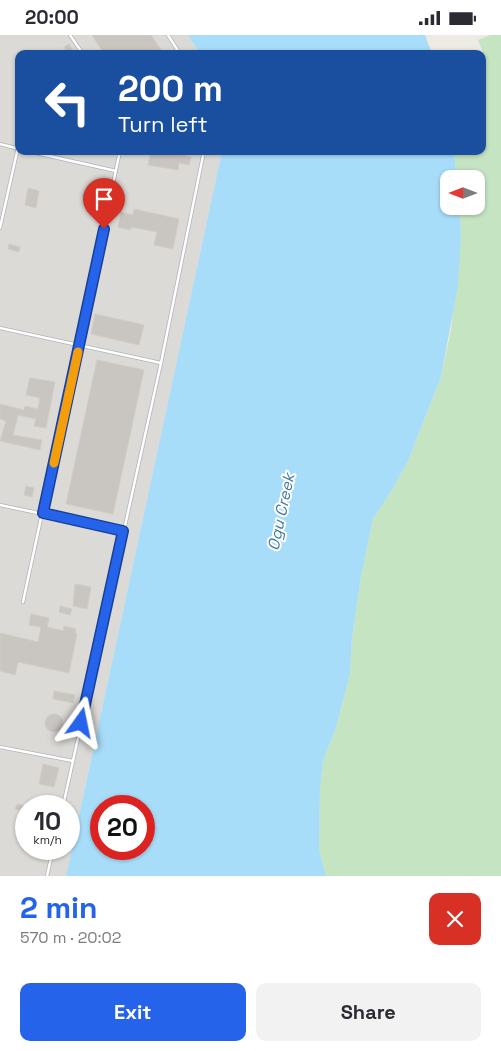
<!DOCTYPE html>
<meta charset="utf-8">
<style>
body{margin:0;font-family:"Space Grotesk",sans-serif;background:#f2f2f3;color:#2b2b33;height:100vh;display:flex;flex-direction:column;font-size:19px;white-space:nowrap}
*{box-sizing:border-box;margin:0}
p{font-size:16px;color:#7c7c81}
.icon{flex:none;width:28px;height:28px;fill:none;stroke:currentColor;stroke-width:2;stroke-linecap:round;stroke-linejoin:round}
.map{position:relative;height:841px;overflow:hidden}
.drawer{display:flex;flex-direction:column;background:#fff;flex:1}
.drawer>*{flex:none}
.banner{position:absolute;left:15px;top:15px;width:471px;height:105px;border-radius:10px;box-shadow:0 1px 4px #0004;background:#1a4fa0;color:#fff;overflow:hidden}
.needle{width:32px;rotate:270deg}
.controls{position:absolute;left:440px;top:135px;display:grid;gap:10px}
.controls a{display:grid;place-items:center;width:45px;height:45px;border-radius:10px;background:#fff;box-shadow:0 1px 4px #0004;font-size:25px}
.speed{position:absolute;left:15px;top:760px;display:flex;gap:10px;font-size:25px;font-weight:700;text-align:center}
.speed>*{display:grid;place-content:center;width:65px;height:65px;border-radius:50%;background:#fff;box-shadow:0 1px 4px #0004;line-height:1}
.speed small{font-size:12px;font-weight:400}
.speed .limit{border:8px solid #d22;background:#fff;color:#111}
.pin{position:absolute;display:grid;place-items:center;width:42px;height:42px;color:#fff;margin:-51px -21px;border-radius:50% 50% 50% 0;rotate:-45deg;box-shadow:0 0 5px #0007}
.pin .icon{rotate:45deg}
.me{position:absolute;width:55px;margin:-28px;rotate:12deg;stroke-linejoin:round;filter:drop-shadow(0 0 4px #0008)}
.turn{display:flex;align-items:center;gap:18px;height:105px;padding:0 20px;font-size:22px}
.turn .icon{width:65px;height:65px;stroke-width:2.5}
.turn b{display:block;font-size:35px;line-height:42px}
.round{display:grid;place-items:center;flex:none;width:52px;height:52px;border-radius:10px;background:#f2f2f3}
.overview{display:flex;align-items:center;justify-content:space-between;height:85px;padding:0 20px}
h1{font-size:30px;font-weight:700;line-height:38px;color:#2563eb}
.button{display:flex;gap:10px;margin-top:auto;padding:10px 20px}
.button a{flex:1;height:58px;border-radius:10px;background:#2563eb;color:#fff;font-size:20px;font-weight:700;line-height:58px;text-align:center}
.button a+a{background:#f2f2f3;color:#2b2b33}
.status{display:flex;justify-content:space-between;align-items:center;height:35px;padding:0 25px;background:#fff;direction:ltr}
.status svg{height:14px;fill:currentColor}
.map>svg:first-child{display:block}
.industrial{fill:#dcdad6;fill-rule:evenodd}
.green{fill:#c5e4c2}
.water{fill:#a8ddf9;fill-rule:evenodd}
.building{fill:#c9c5c0;stroke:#d2ccc3}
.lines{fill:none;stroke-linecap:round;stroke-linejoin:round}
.lane-casing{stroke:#b1b5b8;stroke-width:4}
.lane{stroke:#fff;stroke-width:2.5}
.route-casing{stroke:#184099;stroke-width:12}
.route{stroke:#2563eb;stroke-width:9}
.slow{stroke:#f59e0b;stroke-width:9}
.labels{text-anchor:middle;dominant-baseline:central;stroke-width:4;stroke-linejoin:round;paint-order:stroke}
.water-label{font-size:16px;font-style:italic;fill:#437aa2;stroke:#fff}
</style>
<div class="status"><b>20:00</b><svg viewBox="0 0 49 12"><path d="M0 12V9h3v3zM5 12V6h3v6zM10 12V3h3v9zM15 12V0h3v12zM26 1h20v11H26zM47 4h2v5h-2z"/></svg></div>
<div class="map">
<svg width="501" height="841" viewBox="0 0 501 841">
<rect width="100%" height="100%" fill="#edebe4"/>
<!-- industrial -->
<path class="industrial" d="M0,0H188L200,19H19V116H222L66,841H0ZM26,771H69V814H26Z"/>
<!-- green -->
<polygon class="green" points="490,0 501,0 501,841 326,841 319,815 320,755 323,726 336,693 350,639 352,603 361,542 373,484 392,455 408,426 441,342 451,295 461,198 459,171 476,171 476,144 457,144 454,116 482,116 484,20 478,5"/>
<!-- water -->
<g class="water">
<polygon points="188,0 425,0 432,19 200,19"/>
<path d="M222,116H454L457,144H449V171H459L461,198L458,250L441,342L408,426L392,455L373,484L361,542L352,603L350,639L336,693L323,726L320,755L319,815L326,841H66ZM101,771H144V814H101Z"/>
</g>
<!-- building -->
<g class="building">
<polygon points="92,0 151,0 164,19 104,19"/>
<polygon points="69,9 72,14 76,19 68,19 64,12"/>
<polygon points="151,116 167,116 191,122 189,130 179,128 178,135 148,130"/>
<polygon points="28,153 39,156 36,173 25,170"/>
<polygon points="134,174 179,184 173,214 154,210 157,197 131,192 130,195 118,192 121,177 133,180"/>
<polygon points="9,209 20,212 19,217 8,214"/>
<polygon points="95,279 144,290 139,310 91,299"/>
<polygon points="97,325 144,335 113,479 66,469"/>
<polygon points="30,343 55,347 46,393 34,391 36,384 18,380 13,400 42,405 40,415 0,406 6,386 0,384 0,369 24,375 25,371 38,374 40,363 26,360"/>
<polygon points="26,451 34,453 32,462 24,460"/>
<polygon points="75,549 91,552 87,574 73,571"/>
<polygon points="60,571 72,574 70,580 59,577"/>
<polygon points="31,579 49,583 47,592 63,596 64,591 76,594 75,598 77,599 69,638 18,627 15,640 0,636 0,598 38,607 41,592 29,590"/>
<polygon points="54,656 75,660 73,668 53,664"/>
<circle cx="54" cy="688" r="9"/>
<polygon points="43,729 59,733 54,752 39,749"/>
<polygon points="17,769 26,771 26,777 15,774"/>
</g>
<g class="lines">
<defs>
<g id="lane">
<polyline points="70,0 83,19"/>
<polyline points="168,0 180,19"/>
<polyline points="0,109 19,114"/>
<polyline points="27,116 116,136"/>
<polyline points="0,193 19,108"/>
<polyline points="0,293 161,328"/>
<polyline points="0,470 123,496"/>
<polyline points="23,567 120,116"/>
<polyline points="0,712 73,726"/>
<polyline points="63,771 161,328 204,116"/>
<polyline points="47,841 53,814"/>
</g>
</defs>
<!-- lane casing -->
<use href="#lane" class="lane-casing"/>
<!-- lane -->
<use href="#lane" class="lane"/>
</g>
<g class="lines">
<defs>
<polyline id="route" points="81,688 123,496 43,478 104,194"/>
</defs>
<!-- route casing -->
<use href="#route" class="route-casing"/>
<!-- route -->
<use href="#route" class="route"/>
<!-- slow -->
<polyline class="slow" points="54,428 78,317"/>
</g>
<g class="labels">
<!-- water labels -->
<g class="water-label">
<text transform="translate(281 477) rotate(-78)">Ogu Creek</text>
</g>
</g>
</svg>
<div class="controls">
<a><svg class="needle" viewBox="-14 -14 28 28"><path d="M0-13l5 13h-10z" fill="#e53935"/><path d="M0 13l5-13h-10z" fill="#7c7c81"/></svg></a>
</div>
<div class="speed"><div>10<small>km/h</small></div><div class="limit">20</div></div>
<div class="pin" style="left:104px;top:194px;background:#d93025"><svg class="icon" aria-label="arrive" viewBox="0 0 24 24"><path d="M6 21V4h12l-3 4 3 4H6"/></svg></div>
<svg class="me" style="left:81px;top:688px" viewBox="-20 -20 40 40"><path d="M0-17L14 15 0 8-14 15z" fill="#2563eb" stroke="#fff" stroke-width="4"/></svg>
<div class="banner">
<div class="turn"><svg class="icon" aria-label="left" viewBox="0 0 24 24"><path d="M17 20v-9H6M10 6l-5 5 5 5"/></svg><div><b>200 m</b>Turn left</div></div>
</div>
</div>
<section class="drawer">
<div class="overview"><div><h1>2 min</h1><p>570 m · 20:02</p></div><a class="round" style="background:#d93025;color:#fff"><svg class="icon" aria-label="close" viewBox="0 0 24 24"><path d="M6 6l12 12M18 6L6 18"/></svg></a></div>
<div class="button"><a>Exit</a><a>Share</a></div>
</section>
